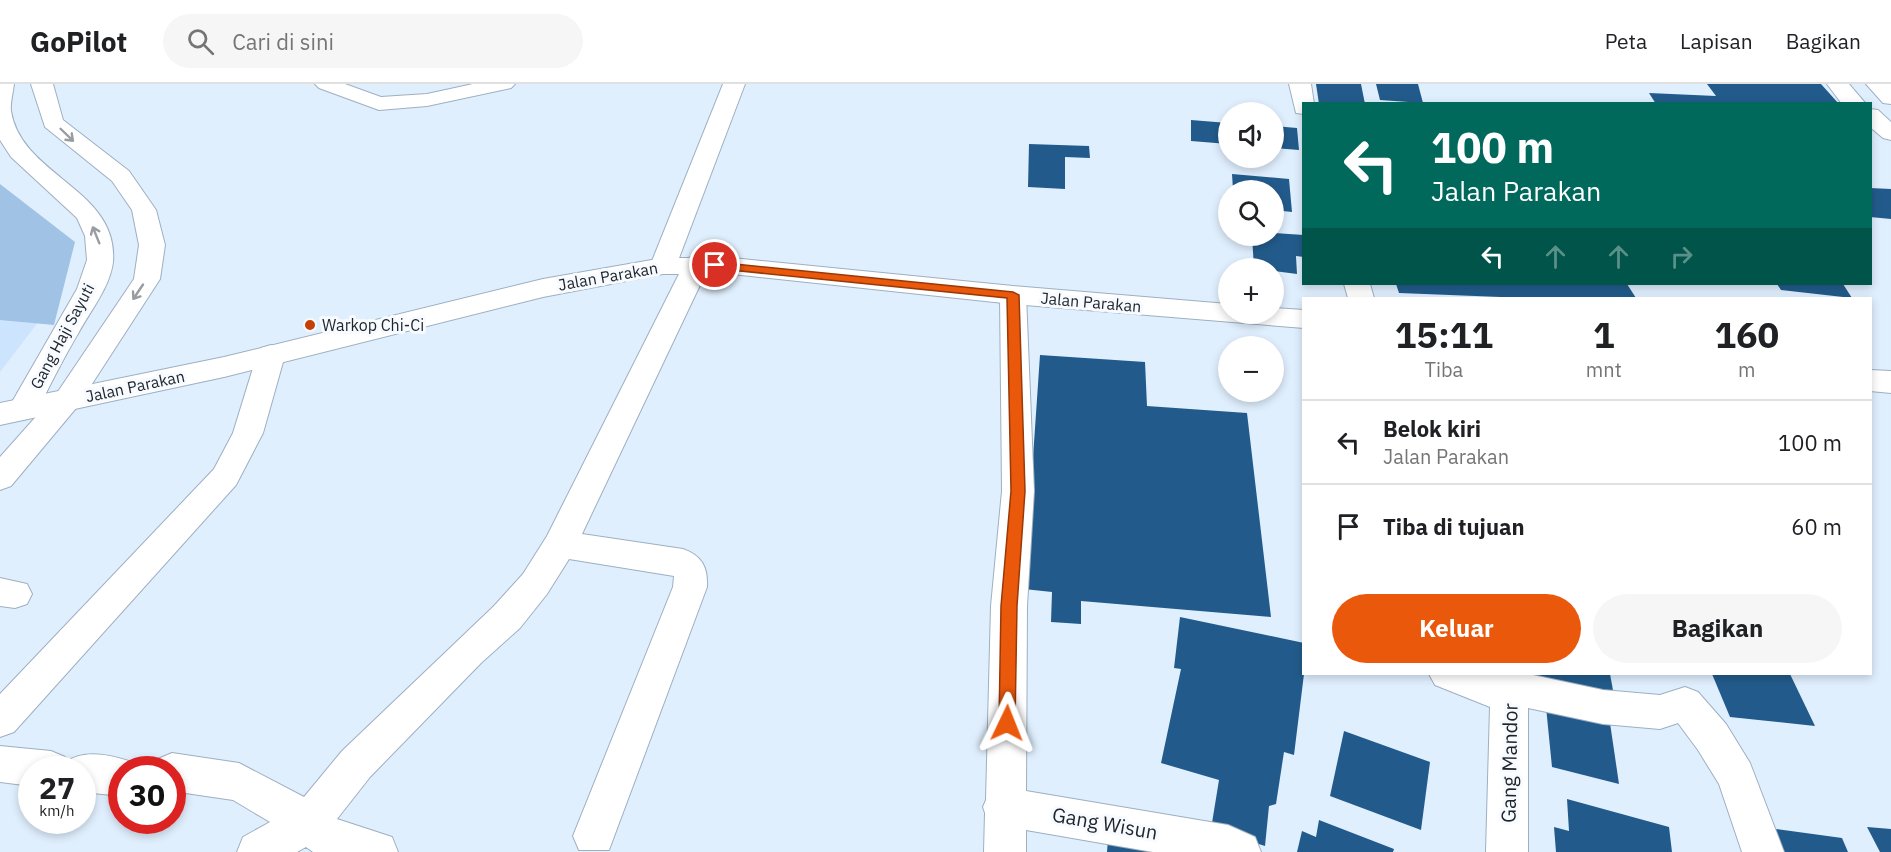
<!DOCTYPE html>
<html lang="id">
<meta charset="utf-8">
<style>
body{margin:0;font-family:"IBM Plex Sans",sans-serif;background:#f6f6f6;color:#202124;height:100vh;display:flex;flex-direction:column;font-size:22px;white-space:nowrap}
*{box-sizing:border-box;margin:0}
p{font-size:20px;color:#757577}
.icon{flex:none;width:33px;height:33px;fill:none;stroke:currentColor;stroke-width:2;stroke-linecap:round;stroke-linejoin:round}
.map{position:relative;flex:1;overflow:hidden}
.sheet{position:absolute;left:1302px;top:213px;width:570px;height:378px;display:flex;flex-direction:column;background:#fff;border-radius:0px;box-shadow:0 3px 9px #0003}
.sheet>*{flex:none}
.hud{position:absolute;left:1302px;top:18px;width:570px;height:183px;border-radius:0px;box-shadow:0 3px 9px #0003;background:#00695c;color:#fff;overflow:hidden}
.controls{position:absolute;left:1218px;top:18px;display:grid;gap:12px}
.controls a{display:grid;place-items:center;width:66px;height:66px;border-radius:50%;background:#fff;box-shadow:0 3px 9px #0003;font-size:30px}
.speed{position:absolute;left:18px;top:672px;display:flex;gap:12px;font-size:30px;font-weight:700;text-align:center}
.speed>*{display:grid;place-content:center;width:78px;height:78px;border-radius:50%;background:#fff;box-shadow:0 3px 9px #0003;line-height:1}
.speed small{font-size:15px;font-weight:400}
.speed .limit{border:9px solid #d22;background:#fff;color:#111}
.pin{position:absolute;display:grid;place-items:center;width:51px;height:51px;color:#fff;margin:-26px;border:3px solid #fff;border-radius:50%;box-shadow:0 2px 6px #0007}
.me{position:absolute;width:66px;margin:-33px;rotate:2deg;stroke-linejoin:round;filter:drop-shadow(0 0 4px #0008)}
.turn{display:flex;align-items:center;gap:21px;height:126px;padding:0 30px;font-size:27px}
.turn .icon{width:78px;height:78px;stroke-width:2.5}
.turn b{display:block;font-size:42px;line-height:51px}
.lanes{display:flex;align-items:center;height:57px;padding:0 30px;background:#0003;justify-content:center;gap:30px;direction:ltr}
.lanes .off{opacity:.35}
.eta{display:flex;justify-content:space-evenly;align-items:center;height:102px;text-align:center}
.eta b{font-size:36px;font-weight:800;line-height:42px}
.action{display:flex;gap:12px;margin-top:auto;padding:12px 30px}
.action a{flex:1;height:69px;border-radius:36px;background:#ea580c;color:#fff;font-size:24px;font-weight:800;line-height:69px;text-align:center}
.action a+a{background:#f6f6f6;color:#202124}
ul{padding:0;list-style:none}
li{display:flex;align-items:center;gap:18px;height:84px;padding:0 30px;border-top:2px solid #e0e0e0}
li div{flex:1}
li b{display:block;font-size:22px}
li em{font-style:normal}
header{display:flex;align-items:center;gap:36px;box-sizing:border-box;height:84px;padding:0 30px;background:#fff;border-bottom:2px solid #e0e0e0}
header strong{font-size:28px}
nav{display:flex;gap:33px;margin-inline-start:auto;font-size:21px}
.search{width:420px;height:54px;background:#f6f6f6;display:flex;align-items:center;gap:15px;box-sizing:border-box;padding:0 21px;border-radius:33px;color:#757577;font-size:22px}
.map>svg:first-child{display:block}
.built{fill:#cce4fd}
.green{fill:#9fc2e5}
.building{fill:#225b8b}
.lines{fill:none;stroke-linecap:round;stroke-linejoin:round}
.minor-casing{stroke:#9dafc1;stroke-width:2}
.tertiary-casing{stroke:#9dafc1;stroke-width:2}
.minor{fill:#fff;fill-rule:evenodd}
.tertiary{fill:#fff;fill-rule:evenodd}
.oneway{stroke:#999ca0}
.route{fill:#ea580c;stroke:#983908;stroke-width:1.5}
.poi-dot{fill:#c63f05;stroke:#f7fafe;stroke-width:2}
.labels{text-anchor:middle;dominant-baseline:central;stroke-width:6;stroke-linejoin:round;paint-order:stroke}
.street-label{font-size:16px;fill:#1d242b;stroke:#f7fafe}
.poi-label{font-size:16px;fill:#1d242b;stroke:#f7fafe;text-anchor:start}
.near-street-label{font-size:20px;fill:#1d242b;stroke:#f7fafe}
</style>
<header>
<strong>GoPilot</strong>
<div class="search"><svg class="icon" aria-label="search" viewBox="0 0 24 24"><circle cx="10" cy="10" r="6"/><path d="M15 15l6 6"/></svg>Cari di sini</div>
<nav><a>Peta</a><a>Lapisan</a><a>Bagikan</a></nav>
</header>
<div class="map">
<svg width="1891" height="768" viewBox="0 0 1891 768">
<rect width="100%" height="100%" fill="#e0effe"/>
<!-- built -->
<polygon class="built" points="0,221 49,224 0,288"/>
<!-- green -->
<polygon class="green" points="0,100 75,158 54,241 0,236"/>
<!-- building -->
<g class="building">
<polygon points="1316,0 1361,0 1365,20 1319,20"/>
<polygon points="1376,0 1418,0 1423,19 1380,16"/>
<polygon points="1707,0 1821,0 1839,20 1656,20 1649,9 1716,12"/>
<polygon points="1191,36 1228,39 1228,60 1191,57"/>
<polygon points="1274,42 1297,44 1299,66 1274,64"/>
<polygon points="1029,60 1089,62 1090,74 1065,73 1065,105 1028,103"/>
<polygon points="1232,90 1289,95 1292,128 1274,126 1274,106 1233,106"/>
<polygon points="1870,104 1891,105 1891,135 1870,133"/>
<polygon points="1274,149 1304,151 1304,173 1296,172 1297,190 1274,187 1274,184 1254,184 1252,152 1274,152"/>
<polygon points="1396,200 1627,200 1636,214 1529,214 1399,209"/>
<polygon points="1777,200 1843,200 1852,214 1781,206"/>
<polygon points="1040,271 1145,278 1147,322 1247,329 1271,533 1081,517 1081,540 1051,538 1052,508 1024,505"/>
<polygon points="1180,533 1304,559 1304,590 1294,671 1284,668 1276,720 1269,722 1265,762 1211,745 1219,696 1161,679 1181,585 1174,584"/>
<polygon points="1535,590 1610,590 1615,617 1537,600"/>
<polygon points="1712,590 1790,590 1815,642 1730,633"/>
<polygon points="1546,623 1610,639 1619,700 1552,683"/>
<polygon points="1344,647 1430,678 1421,746 1330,712"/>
<polygon points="1567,715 1669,743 1672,768 1556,768 1554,743 1569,747"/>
<polygon points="1319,736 1394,765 1393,768 1297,768 1302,747 1316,753"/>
<polygon points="1761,743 1842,754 1848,768 1770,768"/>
<polygon points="1867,743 1891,745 1891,768 1880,768"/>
<polygon points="1108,755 1176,768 1107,768"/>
</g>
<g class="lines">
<defs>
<g id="minor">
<path d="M0,0H14C13,9 10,19 11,27C21,92 119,105 113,178C110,203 91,226 79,248C64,273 51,299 38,325L34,332L23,336L12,332L8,325L77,205L87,176L85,152L77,134L11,73L0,56Z"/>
<polygon points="31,0 53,0 63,36 129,87 156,126 165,161 160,195 77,323 11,402 0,406 0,373 57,309 134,195 139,161 132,126 112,97 45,43"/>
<polygon points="315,0 345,0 381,13 427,10 473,0 515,0 511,4 427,22 379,26 319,4"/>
<polygon points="723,0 745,0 676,182 672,188 663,190 654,188 650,182"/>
<polygon points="1289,0 1311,0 1314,20 1304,20 1304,30 1296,29"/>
<polygon points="1827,0 1849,0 1866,20 1842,20"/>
<polygon points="1866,0 1891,0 1891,20 1883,19"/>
<polygon points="1870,25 1878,26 1891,38 1891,56 1883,54 1870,43"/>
<path d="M697,172L706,174L710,180L582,450L683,465C702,472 708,483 707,503L609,766H579L573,752L673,503L674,492L569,475L547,510L520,544L481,579L370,693L337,735L392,753L398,768H313L306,763L297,768H237L243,753L270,738L233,716L172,707V686H153L158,675L172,669L239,679L304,713L342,667L494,522L523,490L547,452L684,180L688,174Z"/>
<polygon points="1344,200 1370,200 1374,214 1348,214"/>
<polygon points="1013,203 1022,205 1026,211 1034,407 1027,522 1026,707 1228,741 1255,753 1261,768 1153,768 1026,746 1026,768 984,768 985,729 983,723 986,716 991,522 1002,407 1000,211 1004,205"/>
<polygon points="271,261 281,264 285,271 263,349 236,401 14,648 0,653 0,610 214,385 233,349 257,271 261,264"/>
<polygon points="0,494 27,500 32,510 27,520 15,524 0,522"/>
<polygon points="1429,590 1528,590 1603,606 1660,611 1685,603 1698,608 1726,640 1750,679 1784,768 1742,768 1719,700 1698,666 1678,639 1660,645 1603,640 1528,624 1528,768 1486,768 1490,623 1435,601"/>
<path d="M0,662L51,667L65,673L67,678C84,664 117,672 136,680L139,686H122V712L82,708V686H32V702L0,698Z"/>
</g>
<g id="tertiary">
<polygon points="663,174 732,174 1013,202 1228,220 1228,230 1274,230 1274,224 1304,226 1304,244 1013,220 732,190 663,190 543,213 224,293 0,341 0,319 224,273 543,195"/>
<polygon points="1870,286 1891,287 1891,309 1870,307"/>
</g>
</defs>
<!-- minor casing -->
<use href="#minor" class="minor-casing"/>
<!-- tertiary casing -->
<use href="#tertiary" class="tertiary-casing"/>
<!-- minor -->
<use href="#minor" class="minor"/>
<!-- tertiary -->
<use href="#tertiary" class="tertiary"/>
</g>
<!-- one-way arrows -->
<defs><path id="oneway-shaft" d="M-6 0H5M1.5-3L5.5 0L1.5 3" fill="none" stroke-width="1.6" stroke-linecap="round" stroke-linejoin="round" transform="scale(1.5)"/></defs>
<g class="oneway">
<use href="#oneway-shaft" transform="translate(67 51) rotate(44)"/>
<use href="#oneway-shaft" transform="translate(96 151) rotate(-112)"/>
<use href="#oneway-shaft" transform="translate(138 208) rotate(124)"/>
</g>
<!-- route -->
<polygon class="route" points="715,178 1013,208 1019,211 1025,407 1017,522 1015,639 1013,644 1007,646 1001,644 999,639 1001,522 1011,407 1007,214 711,184 709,181"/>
<!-- markers -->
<circle class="poi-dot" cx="310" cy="241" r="6"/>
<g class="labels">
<!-- street labels -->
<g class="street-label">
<text transform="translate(608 192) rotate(-10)">Jalan Parakan</text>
<text transform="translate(1091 218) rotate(5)">Jalan Parakan</text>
<text transform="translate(62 252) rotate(-62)">Gang Haji Sayuti</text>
<text transform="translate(135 302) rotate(-12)">Jalan Parakan</text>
</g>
<!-- poi labels -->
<g class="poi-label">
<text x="322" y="241">Warkop Chi-Ci</text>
</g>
<!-- near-street labels -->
<g class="near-street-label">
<text transform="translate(1509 679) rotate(-89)">Gang Mandor</text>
<text transform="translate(1105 739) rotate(10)">Gang Wisun</text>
</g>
</g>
</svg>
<div class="controls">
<a><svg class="icon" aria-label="sound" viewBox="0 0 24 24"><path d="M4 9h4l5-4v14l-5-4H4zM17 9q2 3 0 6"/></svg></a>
<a><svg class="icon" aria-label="search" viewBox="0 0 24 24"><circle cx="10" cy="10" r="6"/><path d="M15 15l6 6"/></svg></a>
<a>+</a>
<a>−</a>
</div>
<div class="speed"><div>27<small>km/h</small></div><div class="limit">30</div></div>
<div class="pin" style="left:715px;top:181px;background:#d93025"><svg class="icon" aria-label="arrive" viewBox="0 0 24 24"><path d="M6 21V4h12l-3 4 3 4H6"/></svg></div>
<svg class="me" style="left:1007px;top:639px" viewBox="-20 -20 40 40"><path d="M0-17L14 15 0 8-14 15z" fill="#ea580c" stroke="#fff" stroke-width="4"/></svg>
<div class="hud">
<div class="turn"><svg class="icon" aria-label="left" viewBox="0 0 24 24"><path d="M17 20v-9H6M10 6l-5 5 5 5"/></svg><div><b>100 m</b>Jalan Parakan</div></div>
<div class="lanes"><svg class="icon" aria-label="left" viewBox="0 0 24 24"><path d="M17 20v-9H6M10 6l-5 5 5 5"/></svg><svg class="icon off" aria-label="ahead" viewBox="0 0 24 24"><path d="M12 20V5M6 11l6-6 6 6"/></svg><svg class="icon off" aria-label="ahead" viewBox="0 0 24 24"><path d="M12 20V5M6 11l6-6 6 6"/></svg><svg class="icon off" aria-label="right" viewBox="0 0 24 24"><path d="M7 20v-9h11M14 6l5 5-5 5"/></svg></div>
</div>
<section class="sheet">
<div class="eta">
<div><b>15:11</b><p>Tiba</p></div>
<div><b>1</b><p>mnt</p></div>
<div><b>160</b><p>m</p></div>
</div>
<ul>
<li><svg class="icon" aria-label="left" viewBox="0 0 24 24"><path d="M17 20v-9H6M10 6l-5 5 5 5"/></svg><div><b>Belok kiri</b><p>Jalan Parakan</p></div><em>100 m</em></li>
<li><svg class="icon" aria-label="arrive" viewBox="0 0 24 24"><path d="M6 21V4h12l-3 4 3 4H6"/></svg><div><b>Tiba di tujuan</b></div><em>60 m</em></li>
</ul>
<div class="action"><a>Keluar</a><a>Bagikan</a></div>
</section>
</div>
